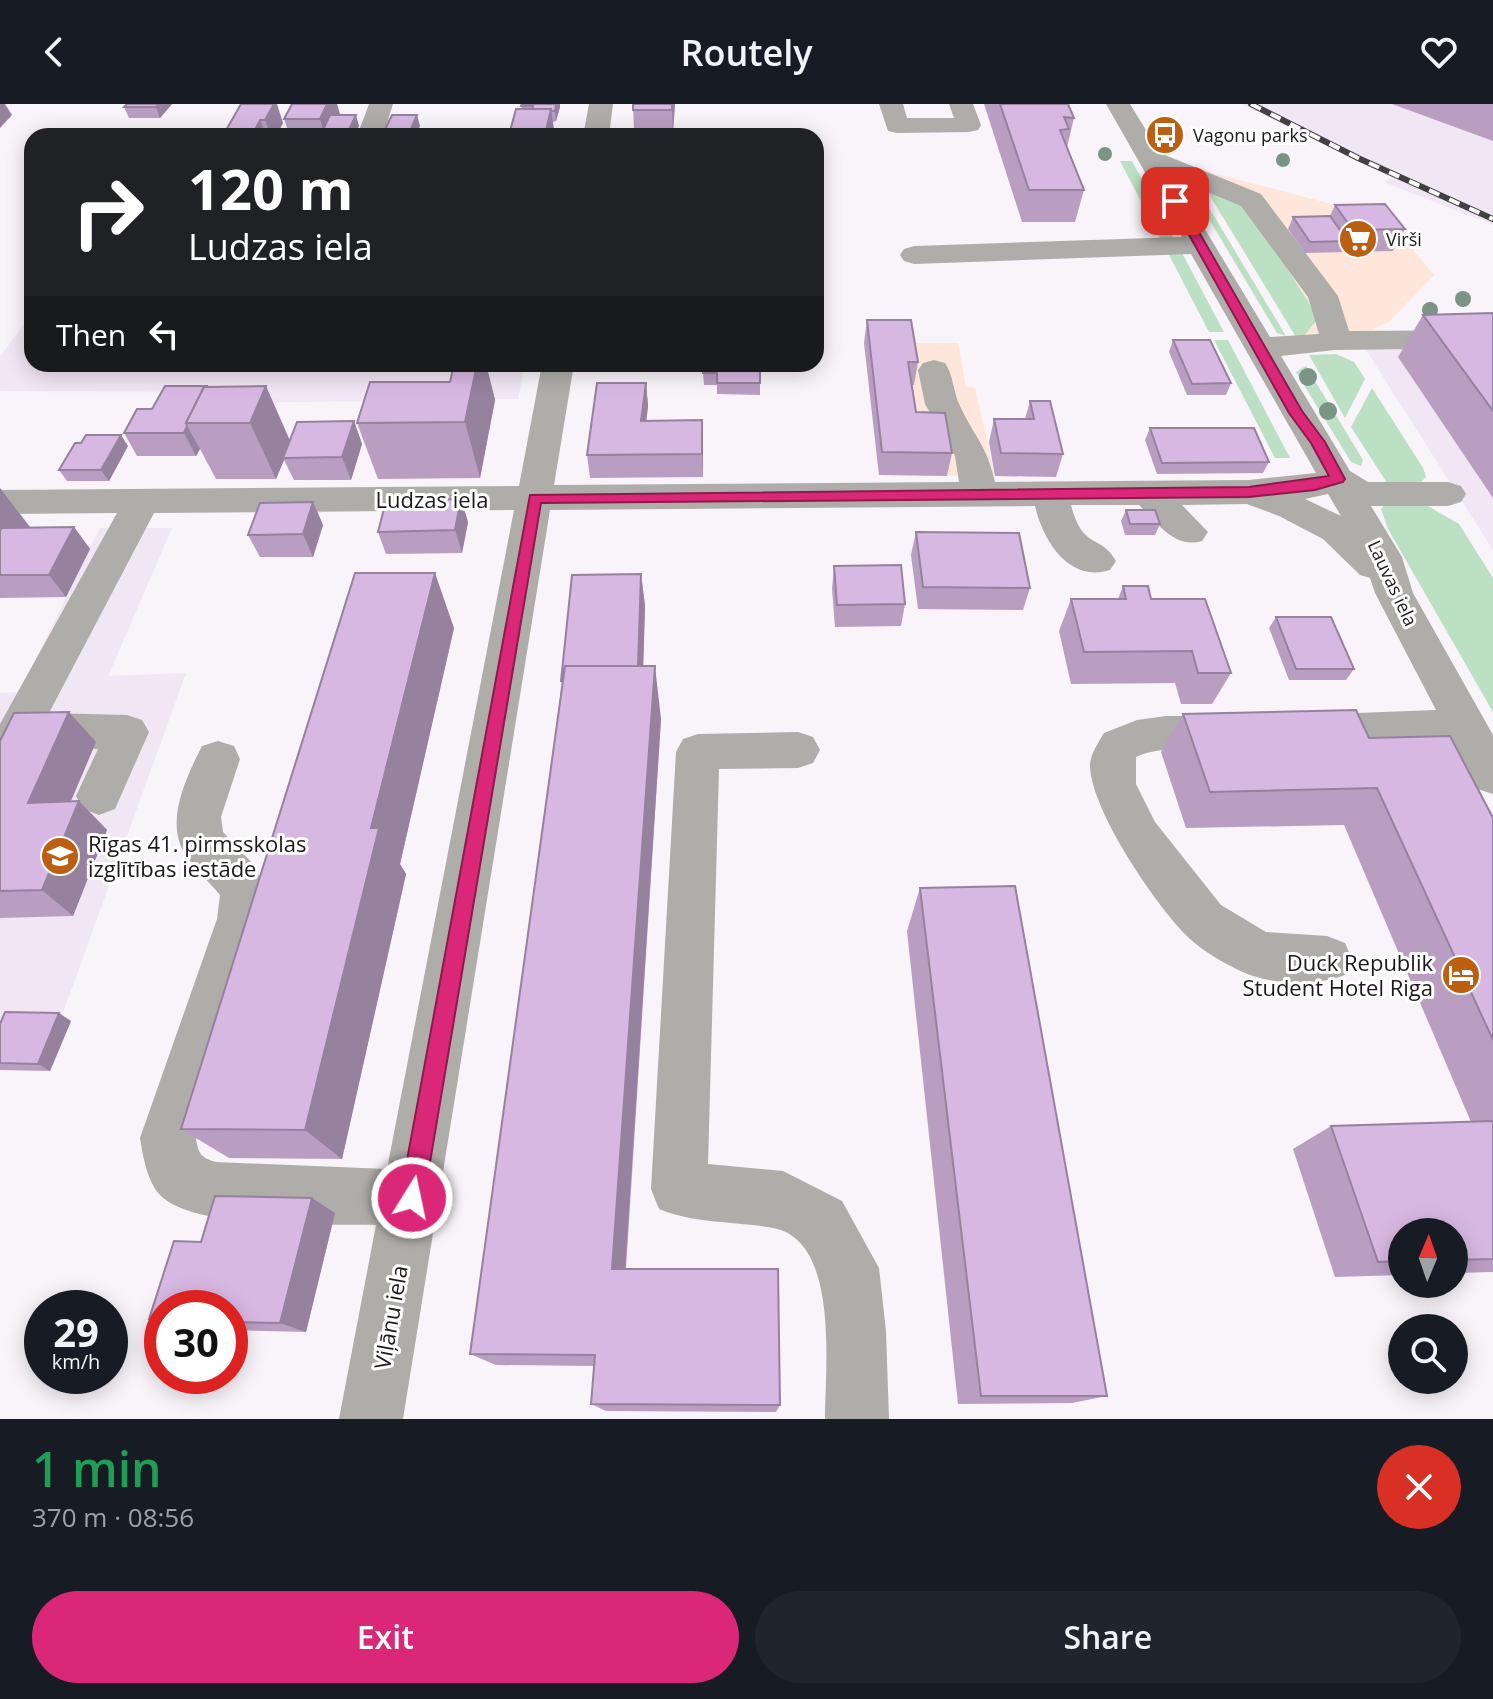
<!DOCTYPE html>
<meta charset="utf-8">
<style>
body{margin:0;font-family:"Open Sans",sans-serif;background:#20242c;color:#f1f3f6;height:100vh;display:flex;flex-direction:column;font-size:30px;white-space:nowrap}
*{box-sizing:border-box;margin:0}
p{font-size:26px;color:#9ea1a6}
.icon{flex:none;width:44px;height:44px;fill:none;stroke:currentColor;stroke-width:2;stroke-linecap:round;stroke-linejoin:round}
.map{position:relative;height:1315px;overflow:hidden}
.panel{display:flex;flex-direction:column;background:#171b24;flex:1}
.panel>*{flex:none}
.banner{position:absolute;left:24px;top:24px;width:800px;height:244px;border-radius:24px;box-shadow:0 4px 20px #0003;background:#202124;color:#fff;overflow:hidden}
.needle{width:52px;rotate:2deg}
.buttons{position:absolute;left:1388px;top:1114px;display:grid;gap:16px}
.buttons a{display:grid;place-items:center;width:80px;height:80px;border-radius:50%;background:#171b24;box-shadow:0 4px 20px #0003;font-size:40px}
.speed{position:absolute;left:24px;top:1186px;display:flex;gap:16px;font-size:40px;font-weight:700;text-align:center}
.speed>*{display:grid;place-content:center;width:104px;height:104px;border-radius:50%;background:#171b24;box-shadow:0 4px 20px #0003;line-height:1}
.speed small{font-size:20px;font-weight:400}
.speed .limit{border:12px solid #d22;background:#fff;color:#111}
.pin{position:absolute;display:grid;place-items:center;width:68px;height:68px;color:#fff;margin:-34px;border-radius:16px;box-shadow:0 4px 12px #0006}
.me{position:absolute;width:88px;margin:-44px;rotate:10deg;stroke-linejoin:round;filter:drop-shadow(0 0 6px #0008)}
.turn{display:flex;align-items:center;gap:28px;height:168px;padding:0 32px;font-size:36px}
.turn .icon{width:104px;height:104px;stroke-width:2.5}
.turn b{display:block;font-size:56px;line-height:68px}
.then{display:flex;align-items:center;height:76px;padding:0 32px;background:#0003;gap:16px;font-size:30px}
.round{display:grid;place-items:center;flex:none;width:84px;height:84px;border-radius:42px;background:#20242c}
.head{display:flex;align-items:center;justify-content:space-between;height:136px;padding:0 32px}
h1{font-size:48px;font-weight:600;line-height:60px;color:#1e9e55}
.primary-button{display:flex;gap:16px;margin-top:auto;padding:16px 32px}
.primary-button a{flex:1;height:92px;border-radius:48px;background:#db2777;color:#fff;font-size:32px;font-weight:600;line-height:92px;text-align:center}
.primary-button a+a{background:#20242c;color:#f1f3f6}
header{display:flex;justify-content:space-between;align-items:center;height:104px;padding:0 32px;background:#171b24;font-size:36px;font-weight:600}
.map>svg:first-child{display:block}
.commercial{fill:#fee6db}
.built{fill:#f1e6f4}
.green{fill:#bce0c4}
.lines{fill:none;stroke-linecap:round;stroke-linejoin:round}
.minor{fill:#aeada9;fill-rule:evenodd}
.rail-casing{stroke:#434043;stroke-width:6}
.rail{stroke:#fff;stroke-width:4;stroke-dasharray:11;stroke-linecap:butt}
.tree{fill:#7a9485}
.wall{fill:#b99ec2}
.shaded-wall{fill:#96819e}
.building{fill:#d7b8e2;stroke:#96819e;stroke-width:2}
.route{fill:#db2777;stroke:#8e194d;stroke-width:2}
.labels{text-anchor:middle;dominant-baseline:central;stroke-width:6;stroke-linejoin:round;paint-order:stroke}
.far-poi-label{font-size:18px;fill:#1b191b;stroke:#fff;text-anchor:start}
.far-street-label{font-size:18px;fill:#1b191b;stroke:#fff}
.street-label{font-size:22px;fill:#1b191b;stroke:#fff}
.poi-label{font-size:22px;fill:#1b191b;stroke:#fff;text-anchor:start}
</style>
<header><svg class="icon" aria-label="back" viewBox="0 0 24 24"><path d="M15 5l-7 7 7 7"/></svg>Routely<svg class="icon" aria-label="heart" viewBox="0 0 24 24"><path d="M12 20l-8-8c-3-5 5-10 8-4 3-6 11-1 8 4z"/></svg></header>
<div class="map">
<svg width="1493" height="1315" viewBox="0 0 1493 1315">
<rect width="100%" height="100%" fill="#f9f3fa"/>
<!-- commercial -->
<g class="commercial">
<polygon points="1191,63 1388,115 1434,171 1390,217 1372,226 1296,232"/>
<polygon points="864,239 958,239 966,283 975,284 995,372 879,371"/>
</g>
<!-- built -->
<g class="built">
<polygon points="1241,0 1493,0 1493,121 1384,78 1392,74"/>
<polygon points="32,209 32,260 525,260 518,295 231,299 235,288 0,287 0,253"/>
<polygon points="1356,230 1493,234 1493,446 1439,361"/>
<polygon points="100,424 172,424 108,572 186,569 60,917 0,956 0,589 20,588"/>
</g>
<!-- green -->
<g class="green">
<polygon points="1120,57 1132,57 1174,135 1161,136"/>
<polygon points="1185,75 1193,77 1286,232 1277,229"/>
<polygon points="1203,80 1230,93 1255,113 1312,204 1316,217 1303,233 1296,233"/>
<polygon points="1167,147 1181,147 1224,228 1209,228"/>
<polygon points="1214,236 1228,236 1290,354 1275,354"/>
<polygon points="1336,250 1354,258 1365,275 1345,314 1309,251"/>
<polygon points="1306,262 1363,356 1361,362 1351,358 1296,268"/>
<polygon points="1372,284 1423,364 1426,373 1415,384 1391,385 1351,323"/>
<polygon points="1388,397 1421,398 1459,420 1493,474 1493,608 1388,425 1381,405"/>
</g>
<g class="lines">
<!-- minor -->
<g class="minor">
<polygon points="369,0 393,0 383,32 357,32"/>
<polygon points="589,0 613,0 609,32 583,32"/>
<polygon points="879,0 903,0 907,14 954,14 949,0 973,0 981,21 978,26 969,28 897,29 888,27"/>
<path d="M1106,0H1130L1160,49L1261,90L1338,192L1349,227L1493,226V244L1335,246L1281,252L1350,367L1368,378H1448L1461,382L1466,390L1461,398L1448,402H1371L1402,453L1413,489L1493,631V690L1477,685L1454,640L1305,645L1290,640L1283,628L1290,616L1305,611L1436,606L1375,489L1370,474L1360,471L1323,435L1279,412L1247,400L1182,401L1208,428L1202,437C1174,445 1158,419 1139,401H1071C1083,447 1100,429 1116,457L1110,466C1069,479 1043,437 1035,402L550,406L403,1315H339L376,1121C328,1120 193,1126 160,1091C147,1077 143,1052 140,1034L217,815L220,791C209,777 193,764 184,748C165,716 187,672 202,642L218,637L234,642L240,655L221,713L223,728L253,760L261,776L268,791L265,815L196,1034C198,1049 201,1054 216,1058L387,1065L514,406L154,409L49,609L127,611L142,616L149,628L115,705L99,711L83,705L76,692L98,645L31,643L16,674L0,679V620L117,409L0,410V386L519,382L542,260H574L554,381L959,378L955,352L925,300L918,266L923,259L934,256L945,259C954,272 953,288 960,302C974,332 987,342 995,378L1249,376L1316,369L1191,150L914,160L904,157L900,151L904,145L914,142L1182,133ZM1174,74L1241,102L1308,193L1319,230L1270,233ZM1328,390L1341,412L1305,395Z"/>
<path d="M1166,612H1232L1247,617L1254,629L1247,641C1212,653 1170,637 1136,653V680L1155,718L1221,801L1266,828L1327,832L1345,839L1352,855L1345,871C1317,882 1270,881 1243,868C1225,860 1199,845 1186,831C1155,800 1091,706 1090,662C1090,651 1098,639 1104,629L1137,616Z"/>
<path d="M798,628L813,633L820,646L813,659L798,664L719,665L708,1060L783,1067L842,1097L879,1164L886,1227L889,1315H825C825,1264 840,1136 773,1124C735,1117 695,1120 659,1105L651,1085L676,648L683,635L698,630Z"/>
</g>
<defs>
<polyline id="rail" points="1251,0 1358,54 1493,115"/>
</defs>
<!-- rail casing -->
<use href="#rail" class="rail-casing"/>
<!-- rail -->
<use href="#rail" class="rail"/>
</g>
<!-- trees -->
<g class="tree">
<circle cx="1105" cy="50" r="7"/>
<circle cx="1283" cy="56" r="7"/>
<circle cx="1463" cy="195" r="8"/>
<circle cx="1430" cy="206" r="8"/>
<circle cx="1308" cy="273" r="9"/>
<circle cx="1328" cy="307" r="9"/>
</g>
<!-- wall -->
<g class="wall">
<polygon points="172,0 160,14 129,14 124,3"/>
<polygon points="241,0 283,19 276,32 227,32 225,28"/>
<polygon points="633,0 675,0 673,27 634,27"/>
<polygon points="984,0 1068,0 1074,14 1067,43 1084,86 1075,118 1022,118"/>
<polygon points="1392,0 1493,0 1493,37"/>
<polygon points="521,2 560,3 556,17 553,18 554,27 553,32 509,32 522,5"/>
<polygon points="340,10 339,11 359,22 354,32 290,32 284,15"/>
<polygon points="1335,101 1405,125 1393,147 1305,149 1288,125 1293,113 1330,112"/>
<polygon points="1493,209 1493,394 1398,253 1423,211"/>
<polygon points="867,216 918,258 914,281 912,281 916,308 952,349 947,372 879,371 864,239"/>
<polygon points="1173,236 1231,279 1226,291 1187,291 1169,248"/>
<polygon points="240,260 486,260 495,296 480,374 378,375 357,319 450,278 453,265 244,268"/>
<polygon points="760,260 760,291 717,290 717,281 704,281 703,269"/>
<polygon points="646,279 648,302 646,316 703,339 703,373 590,374 587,351"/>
<polygon points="165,282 290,336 354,317 362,340 351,376 294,376 284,356 276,375 216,375 200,345 196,352 137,352 124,329 152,305"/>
<polygon points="1030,297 1063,350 1056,373 995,372 989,338 994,315 1025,315"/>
<polygon points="1150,324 1269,358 1263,369 1157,370 1145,336"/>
<polygon points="128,342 109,377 67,377 59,366"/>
<polygon points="0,384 30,423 74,423 90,445 66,493 0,494"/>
<polygon points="461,395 468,418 462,449 386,450 378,428"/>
<polygon points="313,398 323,421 313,453 260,453 248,431"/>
<polygon points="1126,406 1160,420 1155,431 1125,431 1121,417"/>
<polygon points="916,428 1030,484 1023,506 918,505 911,451"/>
<polygon points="834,462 905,500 901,522 835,523 832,485"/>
<polygon points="641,470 645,502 643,562 661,615 626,1165 780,1301 776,1308 606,1307 591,1300 594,1262 496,1261 470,1250 562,580 561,577"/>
<polygon points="1123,482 1151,495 1231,569 1212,600 1181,600 1175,579 1071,580 1059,527 1071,495 1118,495"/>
<polygon points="1276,513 1354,565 1346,576 1289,576 1269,524"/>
<polygon points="454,524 400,760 406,770 342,1055 229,1054 181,1025"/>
<polygon points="1183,610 1369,634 1493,714 1493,1168 1454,1169 1454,1128 1402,1128 1402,1171 1335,1173 1293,1045 1331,1022 1471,1018 1344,721 1186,724 1161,648"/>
<polygon points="0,637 96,638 71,697 79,697 107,726 73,812 0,814"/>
<polygon points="920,784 1107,1292 1072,1299 958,1300 907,827"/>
<polygon points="71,917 50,967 0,966 0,920"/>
<polygon points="335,1109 306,1228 230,1226 230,1204 162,1204 162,1219 149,1215 201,1138"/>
</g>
<!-- shaded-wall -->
<g class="shaded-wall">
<polygon points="0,0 5,0 12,11 0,24"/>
<polygon points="159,0 172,0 160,14 156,3"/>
<polygon points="274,0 277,0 283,19 276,32 271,32 265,16"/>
<polygon points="327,0 337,0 340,10 329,32 325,32 320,15"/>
<polygon points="556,0 560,0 560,3 556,17 555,7"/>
<polygon points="672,0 675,0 673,27 672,6"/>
<polygon points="551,5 554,27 553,32 545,32"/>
<polygon points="356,11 359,22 354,32 346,32"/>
<polygon points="417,11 420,22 415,32 408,32"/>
<polygon points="260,16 266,32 255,32 254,28"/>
<polygon points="477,260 486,260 495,296 480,374 465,318"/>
<polygon points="646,279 648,302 644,340 641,317"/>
<polygon points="266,282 291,339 283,354 284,356 276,375 250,319"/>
<polygon points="702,316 703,339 703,373 702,350"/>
<polygon points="354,317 362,340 351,376 342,353"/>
<polygon points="187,322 200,345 196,352 184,329"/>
<polygon points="121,331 128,342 109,377 101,366"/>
<polygon points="0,384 32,426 0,471"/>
<polygon points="461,395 468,418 462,449 455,426"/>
<polygon points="313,398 323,421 313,453 303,430"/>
<polygon points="74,423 90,445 66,493 49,471"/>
<polygon points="435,469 454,524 400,760 406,770 342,1055 305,1026 371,724"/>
<polygon points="641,470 645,502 642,606 637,575"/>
<polygon points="655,562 661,615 624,1183 612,1165"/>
<polygon points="69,608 96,638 58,727 28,699"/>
<polygon points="79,697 107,726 73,812 42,786"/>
<polygon points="59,909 71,917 50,967 38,960"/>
<polygon points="312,1094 335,1109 306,1228 280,1219"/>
</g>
<!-- building -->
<g class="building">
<polygon points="127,0 159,0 156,3 124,3"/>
<polygon points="241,0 274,0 265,16 260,16 254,28 225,28"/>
<polygon points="292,0 327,0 320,15 284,15"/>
<polygon points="522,0 556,0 555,7 551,7 551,5 532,5 533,2 521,2"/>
<rect x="633" y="0" width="39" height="6"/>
<polygon points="1000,0 1068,0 1074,14 1064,13 1069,25 1060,26 1084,86 1029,86"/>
<polygon points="516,5 551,5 545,31 509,31"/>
<polygon points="330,11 356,11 346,32 320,32"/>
<polygon points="392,11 417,11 408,32 382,32"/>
<polygon points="1385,100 1405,125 1353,126 1335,101"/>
<polygon points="1330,112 1348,137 1310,138 1293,113"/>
<polygon points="1493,209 1493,307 1423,211"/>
<polygon points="867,216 911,216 918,258 908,258 916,308 945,309 952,349 882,348"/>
<polygon points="1173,236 1210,236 1231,279 1192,280"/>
<polygon points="454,260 477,260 465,318 357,319 370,278 450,278"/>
<polygon points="703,260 760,260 760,279 717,279 717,269 703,269"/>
<polygon points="597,279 646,279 641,317 702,316 702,350 587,351"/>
<polygon points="165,282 208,282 204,283 186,319 187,322 184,329 124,329 137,305 152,305"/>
<polygon points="266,282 250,319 186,319 204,283"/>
<polygon points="1030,297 1050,297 1063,350 1001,349 994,315 1034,315"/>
<polygon points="354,317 342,353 283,354 297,318"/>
<polygon points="1150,324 1254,324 1269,358 1162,359"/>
<polygon points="86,331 121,331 101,366 59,366 75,339 81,339"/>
<polygon points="461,395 455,426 378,428 386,397"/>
<polygon points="313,398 303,430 248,431 260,399"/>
<polygon points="1126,406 1155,406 1160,420 1130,420"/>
<polygon points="74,423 49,471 0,471 0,427 2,424"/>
<polygon points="916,428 1019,429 1030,484 923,483"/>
<polygon points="901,461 905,500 837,501 834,462"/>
<polygon points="355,469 435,469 371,724 379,724 305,1026 181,1025"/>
<polygon points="641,470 638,562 565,562 563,577 561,577 572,471"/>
<polygon points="1123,482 1148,482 1151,495 1205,495 1231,569 1198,569 1192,547 1084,548 1071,495 1126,495"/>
<polygon points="1276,513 1331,513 1354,565 1296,565"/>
<polygon points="565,562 655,562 612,1165 778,1165 780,1301 591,1300 595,1251 470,1250"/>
<polygon points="1356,606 1369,634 1450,632 1493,714 1493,936 1377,684 1210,688 1183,610"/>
<polygon points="69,608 28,699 79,697 42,786 0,787 0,637 14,609"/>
<polygon points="1015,782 1107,1292 981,1292 920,784"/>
<polygon points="5,908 59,909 38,960 0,959 0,920"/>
<polygon points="1493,1017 1493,1155 1454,1156 1454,1128 1402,1128 1402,1157 1378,1158 1331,1022"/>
<polygon points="215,1092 312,1094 280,1219 230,1218 230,1204 162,1204 162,1216 149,1215 174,1137 201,1138"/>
</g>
<!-- route -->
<polygon class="route" points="1175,94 1181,97 1302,307 1325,338 1345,375 1343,378 1315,386 1249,393 541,399 424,1094 420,1102 412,1105 403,1102 400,1094 530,391 1249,383 1329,372 1311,339 1289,309 1170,97"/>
<!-- icons -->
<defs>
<symbol id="bus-disc" viewBox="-11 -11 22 22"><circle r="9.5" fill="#bd5f11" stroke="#fff"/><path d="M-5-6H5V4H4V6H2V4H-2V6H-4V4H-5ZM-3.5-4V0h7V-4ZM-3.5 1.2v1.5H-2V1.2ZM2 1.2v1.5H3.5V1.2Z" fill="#fff"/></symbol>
<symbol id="supermarket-disc" viewBox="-11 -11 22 22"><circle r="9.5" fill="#bd5f11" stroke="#fff"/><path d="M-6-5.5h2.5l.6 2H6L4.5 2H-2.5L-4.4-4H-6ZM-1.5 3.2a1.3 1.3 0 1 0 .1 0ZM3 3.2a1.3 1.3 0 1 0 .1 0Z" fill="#fff"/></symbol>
<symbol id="school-disc" viewBox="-11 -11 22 22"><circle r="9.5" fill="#bd5f11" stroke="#fff"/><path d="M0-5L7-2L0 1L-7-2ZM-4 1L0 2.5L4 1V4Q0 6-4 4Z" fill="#fff"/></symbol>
<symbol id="hotel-disc" viewBox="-11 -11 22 22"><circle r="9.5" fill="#bd5f11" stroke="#fff"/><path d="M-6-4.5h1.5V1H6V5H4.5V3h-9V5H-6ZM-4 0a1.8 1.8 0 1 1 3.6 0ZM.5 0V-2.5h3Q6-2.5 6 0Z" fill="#fff"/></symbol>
</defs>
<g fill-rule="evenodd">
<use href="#bus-disc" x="1143" y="9" width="44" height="44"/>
<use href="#supermarket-disc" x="1336" y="113" width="44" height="44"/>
<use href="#school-disc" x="38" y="730" width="44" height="44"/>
<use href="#hotel-disc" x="1439" y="849" width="44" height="44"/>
</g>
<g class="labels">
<!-- far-poi labels -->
<g class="far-poi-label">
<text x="1193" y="31">Vagonu parks</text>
<text x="1386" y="135">Virši</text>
</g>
<!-- far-street labels -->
<g class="far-street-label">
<text transform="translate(1393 479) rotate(65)">Lauvas iela</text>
</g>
<!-- street labels -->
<g class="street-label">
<text x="432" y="395">Ludzas iela</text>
<text transform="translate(390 1213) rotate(-80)">Viļānu iela</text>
</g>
<!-- poi labels -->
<g class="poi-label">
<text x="88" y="739">Rīgas 41. pirmsskolas<tspan x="88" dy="25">izglītības iestāde</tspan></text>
<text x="1433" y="858" text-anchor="end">Duck Republik<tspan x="1433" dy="25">Student Hotel Riga</tspan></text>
</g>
</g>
</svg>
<div class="buttons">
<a><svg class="needle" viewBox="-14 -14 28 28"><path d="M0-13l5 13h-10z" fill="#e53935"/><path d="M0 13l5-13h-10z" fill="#9ea1a6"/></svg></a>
<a><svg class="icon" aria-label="search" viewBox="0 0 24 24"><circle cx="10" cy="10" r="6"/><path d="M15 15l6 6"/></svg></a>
</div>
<div class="speed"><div>29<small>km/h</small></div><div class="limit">30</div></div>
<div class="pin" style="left:1175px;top:97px;background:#d93025"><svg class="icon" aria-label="arrive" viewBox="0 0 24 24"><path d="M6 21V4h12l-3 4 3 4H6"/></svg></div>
<svg class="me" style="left:412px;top:1094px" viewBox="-20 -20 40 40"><circle r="17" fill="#db2777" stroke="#fff" stroke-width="3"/><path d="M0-11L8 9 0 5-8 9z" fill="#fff"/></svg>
<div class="banner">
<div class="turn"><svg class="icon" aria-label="right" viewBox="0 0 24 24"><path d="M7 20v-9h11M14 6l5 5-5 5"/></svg><div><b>120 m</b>Ludzas iela</div></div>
<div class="then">Then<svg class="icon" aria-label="left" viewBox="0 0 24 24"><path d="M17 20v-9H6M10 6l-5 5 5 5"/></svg></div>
</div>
</div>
<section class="panel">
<div class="head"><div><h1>1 min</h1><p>370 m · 08:56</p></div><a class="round" style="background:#d93025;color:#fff"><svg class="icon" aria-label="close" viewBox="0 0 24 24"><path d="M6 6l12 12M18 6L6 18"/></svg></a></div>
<div class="primary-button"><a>Exit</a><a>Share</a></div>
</section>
